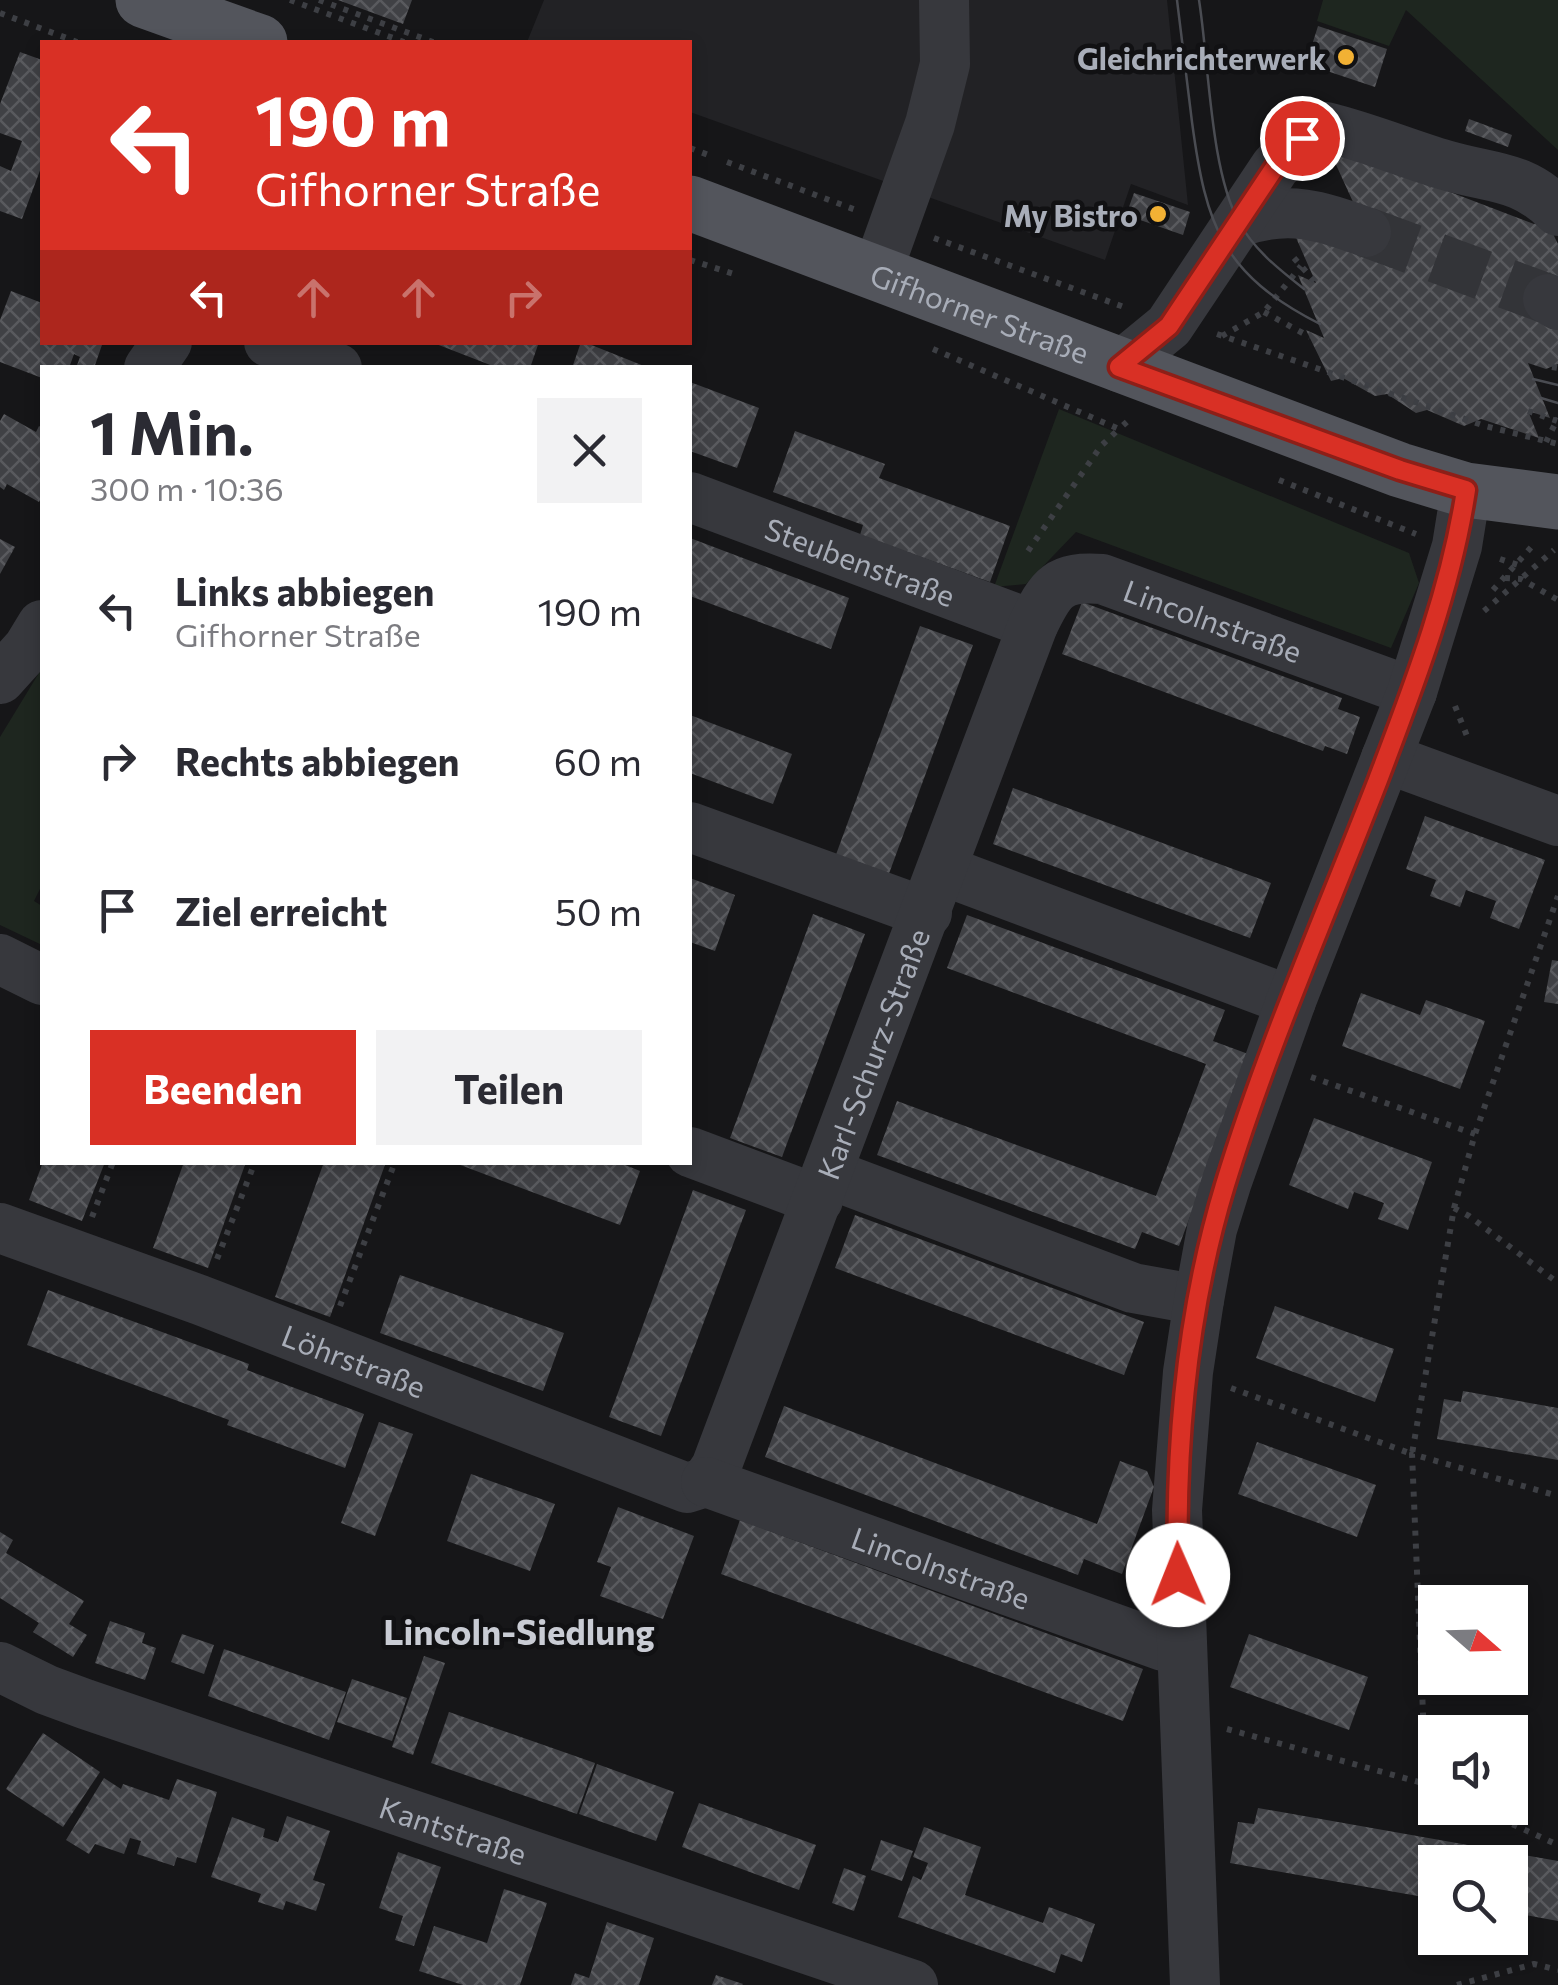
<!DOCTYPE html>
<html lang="de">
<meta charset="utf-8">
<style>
body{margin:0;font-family:Commissioner,sans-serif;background:#f2f2f3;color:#2b2b33;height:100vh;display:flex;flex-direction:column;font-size:38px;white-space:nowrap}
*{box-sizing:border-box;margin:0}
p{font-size:32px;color:#7c7c81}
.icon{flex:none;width:55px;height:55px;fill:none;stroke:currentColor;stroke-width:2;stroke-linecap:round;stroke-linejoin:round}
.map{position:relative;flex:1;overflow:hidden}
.drawer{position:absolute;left:40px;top:365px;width:652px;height:800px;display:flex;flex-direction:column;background:#fff;border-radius:0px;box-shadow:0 5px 15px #0003}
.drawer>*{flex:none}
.hud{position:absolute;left:40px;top:40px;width:652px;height:305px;border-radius:0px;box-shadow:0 5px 15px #0003;background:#d93025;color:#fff;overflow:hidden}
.needle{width:65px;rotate:110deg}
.tools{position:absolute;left:1418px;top:1585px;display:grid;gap:20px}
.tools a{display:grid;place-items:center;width:110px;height:110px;border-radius:0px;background:#fff;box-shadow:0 5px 15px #0003;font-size:50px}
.pin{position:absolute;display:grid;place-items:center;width:85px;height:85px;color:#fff;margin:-42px;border:5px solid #fff;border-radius:50%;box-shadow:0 2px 10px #0007}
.me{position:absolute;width:110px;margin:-55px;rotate:359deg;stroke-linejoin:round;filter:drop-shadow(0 0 8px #0008)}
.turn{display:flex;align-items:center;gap:35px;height:210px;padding:0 50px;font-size:45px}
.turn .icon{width:130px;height:130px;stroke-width:2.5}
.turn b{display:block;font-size:70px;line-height:85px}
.lanes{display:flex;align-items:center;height:95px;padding:0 50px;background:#0003;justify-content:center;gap:50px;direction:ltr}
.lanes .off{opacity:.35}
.round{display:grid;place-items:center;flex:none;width:105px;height:105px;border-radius:0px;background:#f2f2f3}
.head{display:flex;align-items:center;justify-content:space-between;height:170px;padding:0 50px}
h1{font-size:60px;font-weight:700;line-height:75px}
.button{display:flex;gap:20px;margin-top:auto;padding:20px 50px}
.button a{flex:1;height:115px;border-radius:0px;background:#d93025;color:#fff;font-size:40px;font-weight:700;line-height:115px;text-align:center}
.button a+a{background:#f2f2f3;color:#2b2b33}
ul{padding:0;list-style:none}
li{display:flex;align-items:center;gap:30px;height:150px;padding:0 50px}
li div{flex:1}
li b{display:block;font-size:38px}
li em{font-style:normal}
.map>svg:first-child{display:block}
.built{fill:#222225}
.grass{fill:#1e261f}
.building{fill:url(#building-cross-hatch)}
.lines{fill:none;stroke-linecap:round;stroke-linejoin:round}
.minor-tunnel{stroke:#333438;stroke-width:50;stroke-dasharray:50 25;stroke-linecap:butt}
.path{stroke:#3d3f44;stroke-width:6;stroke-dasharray:5 8;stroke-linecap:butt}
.minor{stroke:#37383d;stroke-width:50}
.major{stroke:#53555c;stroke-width:55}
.tram{stroke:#4a4c52;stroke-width:2.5}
.route-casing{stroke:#8d1f18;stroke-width:25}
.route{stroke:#d93025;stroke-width:18}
.poi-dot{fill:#f2b134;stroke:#111113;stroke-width:4}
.labels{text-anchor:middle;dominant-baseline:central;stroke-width:9;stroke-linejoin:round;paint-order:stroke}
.poi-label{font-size:30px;font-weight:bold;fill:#a8adb8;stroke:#111113;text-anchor:end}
.street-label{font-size:30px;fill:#a8adb8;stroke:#111113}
.quarter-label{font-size:35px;font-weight:bold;fill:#c9ccd4;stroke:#111113}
</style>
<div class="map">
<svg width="1558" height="1985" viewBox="0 0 1558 1985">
<defs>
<pattern id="building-cross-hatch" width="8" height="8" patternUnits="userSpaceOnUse" patternTransform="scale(2.5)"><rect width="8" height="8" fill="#404145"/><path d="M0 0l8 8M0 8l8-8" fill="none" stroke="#595a5e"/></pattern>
</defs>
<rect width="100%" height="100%" fill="#161618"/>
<!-- built -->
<polygon class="built" points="544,0 1167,0 1188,205 1131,184 1105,260 690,112 690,42 527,42"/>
<!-- grass -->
<g class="grass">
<polygon points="1323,0 1558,0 1558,150 1406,10 1389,46 1317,21"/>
<polygon points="1059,409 1409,553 1419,583 1391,648 1076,532 1026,584 994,587"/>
<polygon points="42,668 42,885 34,901 42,906 42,945 0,925 0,737"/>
</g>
<!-- building -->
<g class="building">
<polygon points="338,0 412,0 403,24"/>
<polygon points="1318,26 1387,49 1375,87 1306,64"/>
<polygon points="20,52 42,60 42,165 22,219 0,211 0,166 11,171 22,141 0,133 0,104"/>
<polygon points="1469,119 1512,135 1508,147 1465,131"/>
<polygon points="1327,145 1534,224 1546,220 1558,244 1558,364 1546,369 1528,363 1550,418 1528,411 1539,438 1481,419 1464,426 1427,410 1416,413 1387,394 1375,396 1343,378 1331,381 1306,330 1324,338 1298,275 1316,283 1290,224 1374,248"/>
<polygon points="1134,193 1190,212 1183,235 1126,215"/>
<polygon points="11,291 42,303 42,342 103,342 94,368 76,368 80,357 74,354 69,368 42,368 42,378 0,362 0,320"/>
<polygon points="431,342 539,342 530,368 498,368"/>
<polygon points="581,342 584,342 649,368 572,368"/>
<polygon points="690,382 759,408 737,468 690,451"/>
<polygon points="4,414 36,432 39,426 42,428 42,496 39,502 7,484 4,490 0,487 0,421"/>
<polygon points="795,431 885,464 879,478 1010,526 990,582 860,535 863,525 773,492"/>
<polygon points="690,538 849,598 831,649 690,596"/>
<polygon points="0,539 15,547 0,574"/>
<polygon points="1082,602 1342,698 1338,709 1360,717 1347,754 1325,746 1323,751 1062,654"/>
<polygon points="920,626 973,645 887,879 834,860"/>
<polygon points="690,715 792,754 773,804 690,773"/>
<polygon points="1013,788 1271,883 1250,938 993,844"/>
<polygon points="1425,816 1545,860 1519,929 1490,918 1496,901 1466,890 1460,907 1430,896 1436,880 1406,869"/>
<polygon points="690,878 735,895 715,951 690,942"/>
<polygon points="813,914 865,934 782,1157 730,1138"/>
<polygon points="967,915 1225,1010 1213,1041 1251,1055 1179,1246 1142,1232 1135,1249 877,1155 897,1101 1156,1196 1206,1064 947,968"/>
<polygon points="1552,960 1558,961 1558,1004 1544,1002"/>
<polygon points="1361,993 1420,1015 1426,1000 1485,1021 1460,1089 1342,1046"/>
<polygon points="1314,1118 1432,1162 1408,1230 1378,1219 1384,1203 1354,1192 1348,1209 1289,1185"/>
<polygon points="43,1162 105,1162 82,1221 29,1200"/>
<polygon points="184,1162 246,1162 208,1268 153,1248"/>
<polygon points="324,1162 386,1162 330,1317 275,1297"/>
<polygon points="618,1162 640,1171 620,1225 455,1163"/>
<polygon points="693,1190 746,1210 661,1436 609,1417"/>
<polygon points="855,1215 1144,1322 1124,1375 835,1268"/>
<polygon points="400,1275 564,1333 543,1391 380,1333"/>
<polygon points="48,1290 249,1364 247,1370 364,1414 345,1468 227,1425 229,1420 27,1345"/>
<polygon points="1275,1306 1394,1349 1375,1402 1256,1358"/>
<polygon points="1463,1391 1558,1408 1558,1460 1437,1439 1444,1399 1461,1402"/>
<polygon points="784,1406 1097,1524 1120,1461 1147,1471 1154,1487 1122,1574 1084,1559 1078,1575 765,1457"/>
<polygon points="379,1422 413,1434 375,1536 341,1523"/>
<polygon points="1257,1442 1376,1485 1357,1537 1238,1494"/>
<polygon points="471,1474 555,1504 530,1571 447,1541"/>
<polygon points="618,1507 694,1536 663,1619 600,1596 611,1567 597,1562"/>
<polygon points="740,1520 1143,1669 1123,1721 721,1574"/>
<polygon points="0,1532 13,1540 6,1553 84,1601 69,1624 87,1635 73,1657 33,1632 39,1623 0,1598"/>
<polygon points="110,1621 145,1633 142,1643 156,1648 145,1680 95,1663"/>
<polygon points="182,1634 214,1645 204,1674 171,1662"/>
<polygon points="1249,1634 1368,1677 1349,1730 1230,1687"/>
<polygon points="224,1649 346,1692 329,1740 208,1696"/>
<polygon points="424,1656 445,1663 413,1755 392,1747"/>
<polygon points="352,1679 407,1698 392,1741 337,1722"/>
<polygon points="449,1712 595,1763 577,1814 431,1763"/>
<polygon points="43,1733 100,1772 63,1827 6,1789"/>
<polygon points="597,1764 674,1792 656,1841 579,1814"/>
<polygon points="104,1778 121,1789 123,1784 169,1800 177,1779 217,1792 196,1863 177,1857 174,1866 137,1854 141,1841 130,1838 124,1854 95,1844 89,1854 66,1840"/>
<polygon points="699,1803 816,1845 799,1890 682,1847"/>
<polygon points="1258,1808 1558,1861 1558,1921 1510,1912 1510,1862 1435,1862 1435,1899 1230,1863 1238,1822 1254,1824"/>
<polygon points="287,1816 330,1831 313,1880 325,1884 316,1911 286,1901 283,1910 258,1902 261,1894 211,1877 232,1817 265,1829 263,1837 278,1842"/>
<polygon points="924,1827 981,1847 965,1895 1043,1923 1049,1907 1095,1924 1082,1962 1061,1954 1055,1973 898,1917 913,1876 921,1880 928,1863 913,1857"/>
<polygon points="881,1840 913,1851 902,1881 871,1870"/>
<polygon points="398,1852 441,1867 414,1946 395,1940 403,1916 379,1908"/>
<polygon points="844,1868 866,1876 854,1911 832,1903"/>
<polygon points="504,1889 547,1903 520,1985 463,1985 419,1971 434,1926 487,1943"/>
<polygon points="607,1922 654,1938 639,1985 571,1985 575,1973 589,1978"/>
<polygon points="716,1975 743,1984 742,1985 712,1985"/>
</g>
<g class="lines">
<!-- minor-tunnel -->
<polyline class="minor-tunnel" points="1366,232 1548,299"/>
<!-- path -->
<g class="path">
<polyline points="290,0 404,42"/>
<polyline points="319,0 433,42"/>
<polyline points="0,13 77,42"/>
<polyline points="690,148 711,156"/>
<polyline points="727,162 856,210"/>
<polyline points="934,238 1124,307"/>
<polyline points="1294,258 1316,283"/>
<polyline points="690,260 734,274"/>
<polyline points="1264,312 1310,337"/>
<polyline points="1217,334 1485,426 1558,444"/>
<polyline points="1222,336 1264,312 1301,266"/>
<polyline points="933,349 1119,429 1130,419"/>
<polyline points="1552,367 1558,368"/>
<polyline points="1528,411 1557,421"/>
<polyline points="1546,442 1558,418"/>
<polyline points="1279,480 1416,534"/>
<polyline points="1028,551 1101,446 1119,429"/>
<polyline points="1500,559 1518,565"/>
<polyline points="1505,578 1521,579 1558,600"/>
<polyline points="1493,590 1534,544"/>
<polyline points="1484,611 1554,550"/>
<polyline points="1455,706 1469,741"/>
<polyline points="1311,1077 1475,1134"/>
<polyline points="1454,1208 1469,1216 1558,1283"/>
<polyline points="92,1217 113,1162"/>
<polyline points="217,1259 255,1162"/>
<polyline points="340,1306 395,1162"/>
<polyline points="1231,1388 1412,1454 1454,1208 1475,1134 1558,896"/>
<polyline points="1227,1729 1426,1784 1412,1454 1558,1496"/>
<polyline points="1426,1784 1435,1788"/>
<polyline points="1477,1808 1558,1845"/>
<polyline points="1457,1985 1534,1964 1558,1970"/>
</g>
<!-- minor -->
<g class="minor">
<path d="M1239,222C1289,205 1318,215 1366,232"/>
<polyline points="876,275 930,124 945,64 944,0"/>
<polyline points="1548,299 1558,305"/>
<polyline points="269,342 337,368"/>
<path d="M1119,367L1169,326L1275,167L1302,139L1326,127C1367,137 1405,153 1445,165C1492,179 1521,174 1558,211"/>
<polyline points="149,368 167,342"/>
<path id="s1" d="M690,497L1033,625"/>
<polyline points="0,679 28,648 42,625"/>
<polyline points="1386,758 1558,821"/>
<polyline points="690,827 927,913"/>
<polyline points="942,870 1291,1001"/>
<polyline points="0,959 42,980"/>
<polyline points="690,1152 818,1200"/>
<polyline points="827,1173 1133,1288 1199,1300"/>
<path id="s2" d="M0,1228L200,1300L687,1488L706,1482"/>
<path id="s3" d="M706,1482L716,1467L1033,625C1051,587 1058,576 1102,579L1412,692"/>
<path id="s4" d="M706,1482L1163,1646L1180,1648"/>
<path id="s5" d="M0,1667L47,1690L85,1704L913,1985"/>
<polyline points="1195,1985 1177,1510 1188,1372 1199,1300 1212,1229 1227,1181 1291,1001 1412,692 1457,546 1466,490"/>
</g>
<!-- major -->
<g class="major">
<polyline points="143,0 260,42"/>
<path id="s6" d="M690,203L1400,470L1466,490L1558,502"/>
</g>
<!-- tram -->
<g class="tram">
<path d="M1177,0C1182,41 1187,81 1192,122C1206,226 1222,274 1320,324"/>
<path d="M1199,0C1209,62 1210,170 1239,222C1254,250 1280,270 1304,289"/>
<polyline points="1533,379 1558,385"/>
<polyline points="1541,398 1558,403"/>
</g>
</g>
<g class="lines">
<defs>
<path id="route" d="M1178,1575C1175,1445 1187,1310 1225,1185C1267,1047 1326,914 1378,780C1414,685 1451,590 1466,490L1400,470L1119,367L1169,326L1275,167L1302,138"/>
</defs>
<!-- route casing -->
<use href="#route" class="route-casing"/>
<!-- route -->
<use href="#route" class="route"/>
</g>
<!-- markers -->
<g class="poi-dot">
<circle cx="1346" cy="57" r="10"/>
<circle cx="1158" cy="214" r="10"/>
</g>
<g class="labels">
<!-- poi labels -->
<g class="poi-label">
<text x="1326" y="57">Gleichrichterwerk</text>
<text x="1138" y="214">My Bistro</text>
</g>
<!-- street labels -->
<g class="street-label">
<text stroke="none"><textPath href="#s6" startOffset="310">Gifhorner Straße</textPath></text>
<text stroke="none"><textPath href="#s1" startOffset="182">Steubenstraße</textPath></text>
<text stroke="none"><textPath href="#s3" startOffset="1128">Lincolnstraße</textPath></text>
<text stroke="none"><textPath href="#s3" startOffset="460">Karl-Schurz-Straße</textPath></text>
<text stroke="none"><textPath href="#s2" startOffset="378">Löhrstraße</textPath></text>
<text stroke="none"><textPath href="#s4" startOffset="250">Lincolnstraße</textPath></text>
<text stroke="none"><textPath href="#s5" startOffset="482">Kantstraße</textPath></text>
</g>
<!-- quarter labels -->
<g class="quarter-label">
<text x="519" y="1630">Lincoln-Siedlung</text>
</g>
</g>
</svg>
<div class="tools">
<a><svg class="needle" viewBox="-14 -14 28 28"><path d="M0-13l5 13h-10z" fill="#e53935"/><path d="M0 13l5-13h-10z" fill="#7c7c81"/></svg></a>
<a><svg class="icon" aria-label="sound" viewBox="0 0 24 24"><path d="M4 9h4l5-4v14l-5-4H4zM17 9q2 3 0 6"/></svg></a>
<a><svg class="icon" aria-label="search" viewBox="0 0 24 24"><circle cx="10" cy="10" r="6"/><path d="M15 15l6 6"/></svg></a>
</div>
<div class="pin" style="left:1302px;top:138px;background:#d93025"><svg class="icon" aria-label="arrive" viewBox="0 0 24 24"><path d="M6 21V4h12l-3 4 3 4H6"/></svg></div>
<svg class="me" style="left:1178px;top:1575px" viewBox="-20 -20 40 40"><circle r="19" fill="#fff"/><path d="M0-13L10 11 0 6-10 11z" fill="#d93025"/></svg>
<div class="hud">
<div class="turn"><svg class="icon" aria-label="left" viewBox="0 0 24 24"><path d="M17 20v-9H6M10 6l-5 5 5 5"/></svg><div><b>190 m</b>Gifhorner Straße</div></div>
<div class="lanes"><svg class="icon" aria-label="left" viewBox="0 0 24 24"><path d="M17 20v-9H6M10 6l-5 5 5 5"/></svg><svg class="icon off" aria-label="ahead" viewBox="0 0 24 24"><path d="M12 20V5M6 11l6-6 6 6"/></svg><svg class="icon off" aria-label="ahead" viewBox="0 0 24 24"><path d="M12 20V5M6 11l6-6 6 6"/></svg><svg class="icon off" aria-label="right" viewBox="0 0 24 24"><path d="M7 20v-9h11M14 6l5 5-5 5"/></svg></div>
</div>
<section class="drawer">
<div class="head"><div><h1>1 Min.</h1><p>300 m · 10:36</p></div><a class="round"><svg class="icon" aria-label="close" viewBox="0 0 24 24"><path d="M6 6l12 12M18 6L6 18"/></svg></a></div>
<ul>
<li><svg class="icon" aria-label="left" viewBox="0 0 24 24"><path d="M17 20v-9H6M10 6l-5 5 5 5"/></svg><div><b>Links abbiegen</b><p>Gifhorner Straße</p></div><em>190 m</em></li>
<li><svg class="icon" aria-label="right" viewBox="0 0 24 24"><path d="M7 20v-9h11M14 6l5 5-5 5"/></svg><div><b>Rechts abbiegen</b></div><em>60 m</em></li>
<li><svg class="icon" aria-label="arrive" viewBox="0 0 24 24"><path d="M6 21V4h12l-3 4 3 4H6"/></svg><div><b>Ziel erreicht</b></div><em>50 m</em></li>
</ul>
<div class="button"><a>Beenden</a><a>Teilen</a></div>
</section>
</div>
